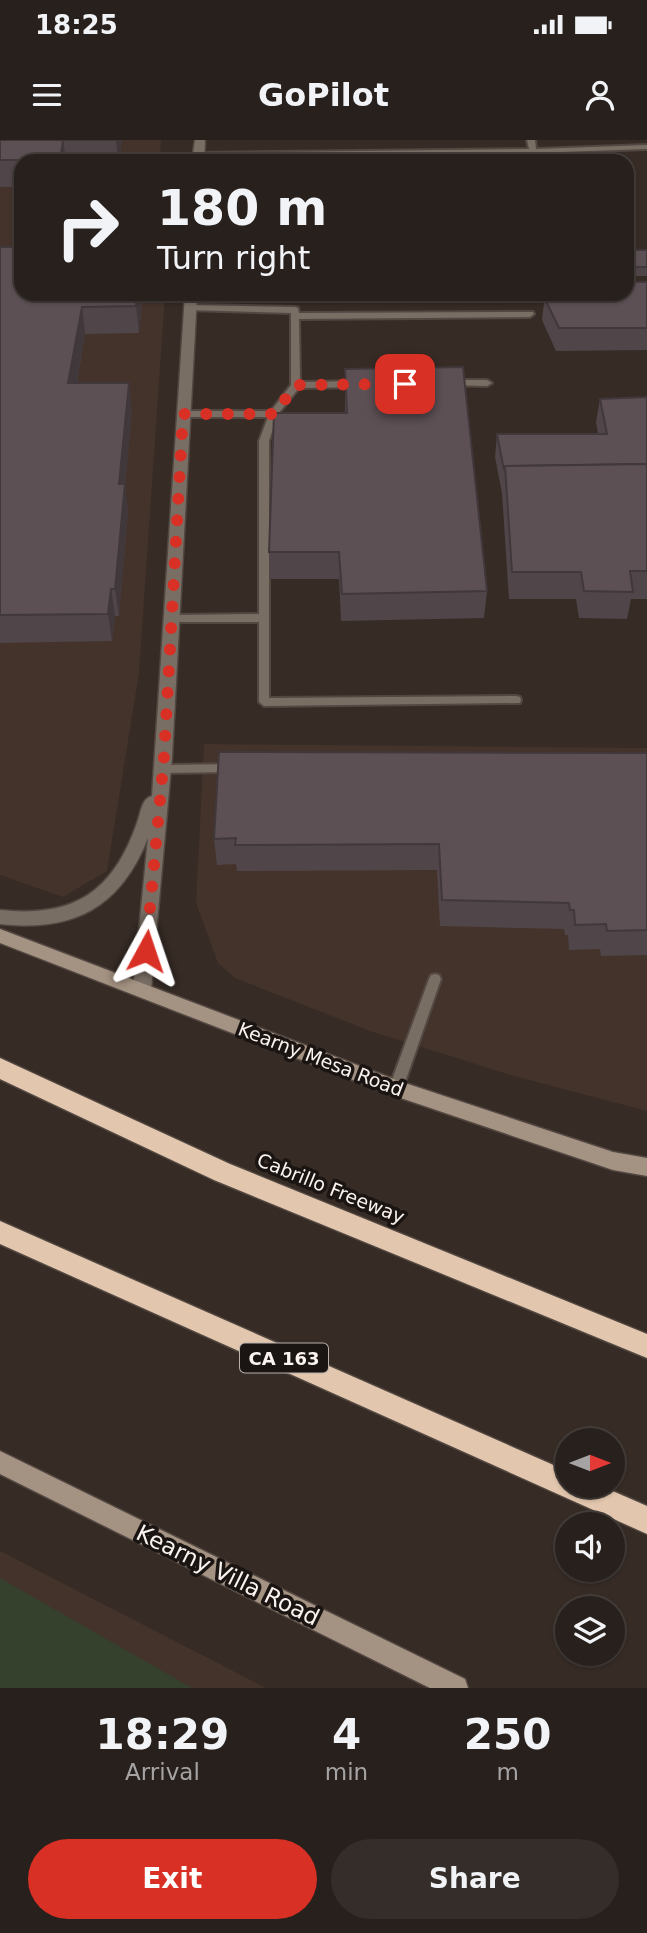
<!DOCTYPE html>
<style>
body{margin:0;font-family:"DejaVu Sans",sans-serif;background:#342d29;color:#f1f3f6;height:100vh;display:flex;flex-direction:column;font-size:26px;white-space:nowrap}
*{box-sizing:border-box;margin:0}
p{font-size:23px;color:#a5a3a3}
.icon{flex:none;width:38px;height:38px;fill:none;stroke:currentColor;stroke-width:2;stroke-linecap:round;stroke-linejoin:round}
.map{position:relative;height:1548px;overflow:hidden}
.sheet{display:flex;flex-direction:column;background:#28201c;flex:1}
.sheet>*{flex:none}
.guide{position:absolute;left:14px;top:14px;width:620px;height:147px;border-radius:21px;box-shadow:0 2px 5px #0004,0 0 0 2px #443e3b;background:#28201c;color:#f1f3f6;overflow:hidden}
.needle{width:46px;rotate:90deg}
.controls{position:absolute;left:555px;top:1288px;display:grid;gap:14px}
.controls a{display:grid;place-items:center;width:70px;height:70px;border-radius:50%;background:#28201c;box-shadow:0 2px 5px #0004,0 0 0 2px #443e3b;font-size:35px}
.pin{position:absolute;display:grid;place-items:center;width:60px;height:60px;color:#fff;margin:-30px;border-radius:14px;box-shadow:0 4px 10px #0006}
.me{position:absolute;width:77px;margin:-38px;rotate:5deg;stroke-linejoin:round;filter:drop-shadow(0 0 5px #0008)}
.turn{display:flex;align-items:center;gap:24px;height:147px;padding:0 28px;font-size:32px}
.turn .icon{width:91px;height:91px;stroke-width:2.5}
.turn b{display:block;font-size:49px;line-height:60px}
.eta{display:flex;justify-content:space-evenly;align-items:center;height:119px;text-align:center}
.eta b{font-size:42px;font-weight:800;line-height:49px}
.primary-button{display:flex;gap:14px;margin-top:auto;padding:14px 28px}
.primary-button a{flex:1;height:80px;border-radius:42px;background:#d93025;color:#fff;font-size:28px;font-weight:800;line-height:80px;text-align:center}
.primary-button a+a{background:#342d29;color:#f1f3f6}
.status{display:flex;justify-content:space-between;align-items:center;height:49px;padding:0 35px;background:#28201c;direction:ltr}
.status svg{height:19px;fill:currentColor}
header{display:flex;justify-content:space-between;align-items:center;height:91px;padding:0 28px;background:#28201c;font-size:32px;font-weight:800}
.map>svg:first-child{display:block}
.built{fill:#44332b}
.green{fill:#35412d}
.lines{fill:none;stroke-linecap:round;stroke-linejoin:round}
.service-casing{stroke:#524741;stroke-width:4}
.tertiary-casing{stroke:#524741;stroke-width:3}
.secondary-casing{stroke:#524741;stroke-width:3}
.motorway-casing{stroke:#524741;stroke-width:3}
.service{fill:#796e64;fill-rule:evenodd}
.tertiary{fill:#796e64;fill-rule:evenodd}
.secondary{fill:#a49282;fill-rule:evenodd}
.motorway{fill:#e2c6ad;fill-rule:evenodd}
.wall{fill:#504548}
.shaded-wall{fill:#41383b}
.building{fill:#5d5054;stroke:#41383b;stroke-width:2}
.route{stroke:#d93025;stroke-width:12;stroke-dasharray:0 21.6}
.labels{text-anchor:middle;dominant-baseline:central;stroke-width:7;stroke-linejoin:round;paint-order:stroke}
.shield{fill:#1a1512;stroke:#b8b0ad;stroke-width:2}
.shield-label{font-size:18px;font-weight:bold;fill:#fbf3ef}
.street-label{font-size:19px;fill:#fbf3ef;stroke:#1a1512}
.near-street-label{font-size:23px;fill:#fbf3ef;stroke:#1a1512}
</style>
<div class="status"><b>18:25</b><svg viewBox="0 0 49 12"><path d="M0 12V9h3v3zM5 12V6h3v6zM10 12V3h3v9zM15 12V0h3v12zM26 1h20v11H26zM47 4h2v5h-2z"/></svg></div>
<header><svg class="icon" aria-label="menu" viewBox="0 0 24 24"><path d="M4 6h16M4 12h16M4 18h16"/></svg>GoPilot<svg class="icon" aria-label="person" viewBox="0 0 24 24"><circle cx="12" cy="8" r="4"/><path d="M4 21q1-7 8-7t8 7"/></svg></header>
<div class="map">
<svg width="647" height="1548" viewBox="0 0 647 1548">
<rect width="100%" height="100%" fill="#362b25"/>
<!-- built -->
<g class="built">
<polygon points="0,0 161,0 160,21 21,21 21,154 165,154 139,533 107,731 63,757 0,735"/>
<polygon points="204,604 647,608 647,971 514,936 370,891 235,838 218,823 196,763"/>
<polygon points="0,1411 266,1548 0,1548"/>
</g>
<!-- green -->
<polygon class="green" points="0,1438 192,1548 0,1548"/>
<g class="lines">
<defs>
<g id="service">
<polygon points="527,0 535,0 536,9 647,5 647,9 533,13 199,17 195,15 199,13 529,9"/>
<polygon points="191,165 295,167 298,168 299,173 533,172 534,174 530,177 299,179 300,242 361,241 366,244 361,247 299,248 278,274 269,301 269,558 516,556 520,557 521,560 520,563 264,566 259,562 259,482 167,482 166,479 167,476 171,475 259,474 259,301 268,277 183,277 178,274 183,271 271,271 291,245 291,173 188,170 188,166"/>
<polygon points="449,240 487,240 492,243 487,246 446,245 444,243"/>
<polygon points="234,624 240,628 234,632 163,633 157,629 163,625"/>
<polygon points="435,834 439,835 441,839 403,948 401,952 396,954 391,952 389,948 429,839 431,835"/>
</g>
<g id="tertiary">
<polygon points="195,0 205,0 204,21 192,21"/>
<path d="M185,154H197L172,617L151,850L148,855L142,858L136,855L133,850L148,698C120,768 74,792 0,784V770C74,778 113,752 137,683C141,673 141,659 152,656Z"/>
</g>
<g id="secondary">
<polygon points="0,789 399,941 613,1012 647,1018 647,1036 613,1030 389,954 0,803"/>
<polygon points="0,1311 465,1539 468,1548 430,1548 0,1334"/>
</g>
<g id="motorway">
<polygon points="0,918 230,1024 647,1194 647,1218 214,1040 0,939"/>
<polygon points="0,1081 567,1331 567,1346 601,1346 647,1366 647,1394 0,1104"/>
</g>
</defs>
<!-- service casing -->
<use href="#service" class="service-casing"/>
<!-- tertiary casing -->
<use href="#tertiary" class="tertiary-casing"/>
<!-- secondary casing -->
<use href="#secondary" class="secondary-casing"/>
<!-- motorway casing -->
<use href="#motorway" class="motorway-casing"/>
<!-- service -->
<use href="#service" class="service"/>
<!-- tertiary -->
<use href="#tertiary" class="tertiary"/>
<!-- secondary -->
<use href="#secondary" class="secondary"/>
<!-- motorway -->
<use href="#motorway" class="motorway"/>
</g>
<!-- wall -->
<g class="wall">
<polygon points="0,0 122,0 119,21 21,21 21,47 0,47"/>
<polygon points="0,107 21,154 143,154 139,193 85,194 77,243 132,270 125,346 128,372 119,476 115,476 112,501 0,503"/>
<polygon points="629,110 647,110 647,136 632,136 627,118"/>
<polygon points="647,142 647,210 556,211 542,180 545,154"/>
<polygon points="345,229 487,451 484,478 341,481 339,439 270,439 269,412 345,273"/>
<polygon points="647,257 647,459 631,459 627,479 579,478 576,459 509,459 502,353 495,317 497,294 598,294 596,282 600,259"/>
<polygon points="647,613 647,815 601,816 600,809 569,810 568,795 565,795 564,789 440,786 437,730 237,731 236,724 217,725 214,699"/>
</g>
<!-- shaded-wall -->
<g class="shaded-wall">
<polygon points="63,0 66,21 60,21 60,20"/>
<polygon points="116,0 122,0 119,21 118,21"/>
<polygon points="137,154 143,154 139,193 136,166"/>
<polygon points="82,167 85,194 72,271 68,243"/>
<polygon points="129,243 132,270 125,346 128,372 119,476 115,449 119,344"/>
<polygon points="111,449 115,476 112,501 108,474"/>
</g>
<!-- building -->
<g class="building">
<polygon points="0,0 116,0 63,0 60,20 0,20"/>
<polygon points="0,107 21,107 21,154 137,154 136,166 82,167 68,243 129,243 119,344 125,344 115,449 111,449 108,474 0,475"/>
<polygon points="629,110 647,110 647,127 633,127"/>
<polygon points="626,142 647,142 647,188 559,188 544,157 545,154 626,154"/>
<polygon points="463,227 487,451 342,454 339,412 269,412 274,273 347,273 345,229"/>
<polygon points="647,257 647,324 505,326 504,330 497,294 607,294 600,259"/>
<polygon points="647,324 647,431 630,431 633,452 584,451 581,432 512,432 505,326"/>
<polygon points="219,612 647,613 647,790 607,791 606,784 575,785 574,770 570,770 569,763 442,760 439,704 235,705 236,698 214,699"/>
</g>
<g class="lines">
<!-- route -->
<polyline class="route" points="146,811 164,617 183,274 274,274 296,245 405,244"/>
</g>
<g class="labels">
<!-- shield labels -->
<rect class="shield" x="240" y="1203.5" width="88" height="29" rx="5"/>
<g class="shield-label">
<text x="284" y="1218">CA 163</text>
</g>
<!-- street labels -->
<g class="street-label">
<text transform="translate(321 919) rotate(21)">Kearny Mesa Road</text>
<text transform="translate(331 1048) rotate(22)">Cabrillo Freeway</text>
</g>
<!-- near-street labels -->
<g class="near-street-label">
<text transform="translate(228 1435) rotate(26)">Kearny Villa Road</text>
</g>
</g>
</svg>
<div class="controls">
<a><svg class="needle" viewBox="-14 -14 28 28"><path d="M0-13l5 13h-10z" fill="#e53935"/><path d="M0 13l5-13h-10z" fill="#a5a3a3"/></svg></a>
<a><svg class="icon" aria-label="sound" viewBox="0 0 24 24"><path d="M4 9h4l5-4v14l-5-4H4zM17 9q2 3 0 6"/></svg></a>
<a><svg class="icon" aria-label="layers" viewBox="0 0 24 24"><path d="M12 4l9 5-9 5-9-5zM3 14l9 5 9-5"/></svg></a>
</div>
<div class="pin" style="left:405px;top:244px;background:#d93025"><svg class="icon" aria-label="arrive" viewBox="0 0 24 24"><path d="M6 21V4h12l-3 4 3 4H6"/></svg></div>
<svg class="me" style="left:146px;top:811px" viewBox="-20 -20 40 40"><path d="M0-17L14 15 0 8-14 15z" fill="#d93025" stroke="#fff" stroke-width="4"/></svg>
<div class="guide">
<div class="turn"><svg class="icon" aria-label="right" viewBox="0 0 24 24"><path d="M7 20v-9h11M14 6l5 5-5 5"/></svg><div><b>180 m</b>Turn right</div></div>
</div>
</div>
<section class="sheet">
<div class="eta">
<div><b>18:29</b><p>Arrival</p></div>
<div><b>4</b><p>min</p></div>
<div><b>250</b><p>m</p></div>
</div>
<div class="primary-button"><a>Exit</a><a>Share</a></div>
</section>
